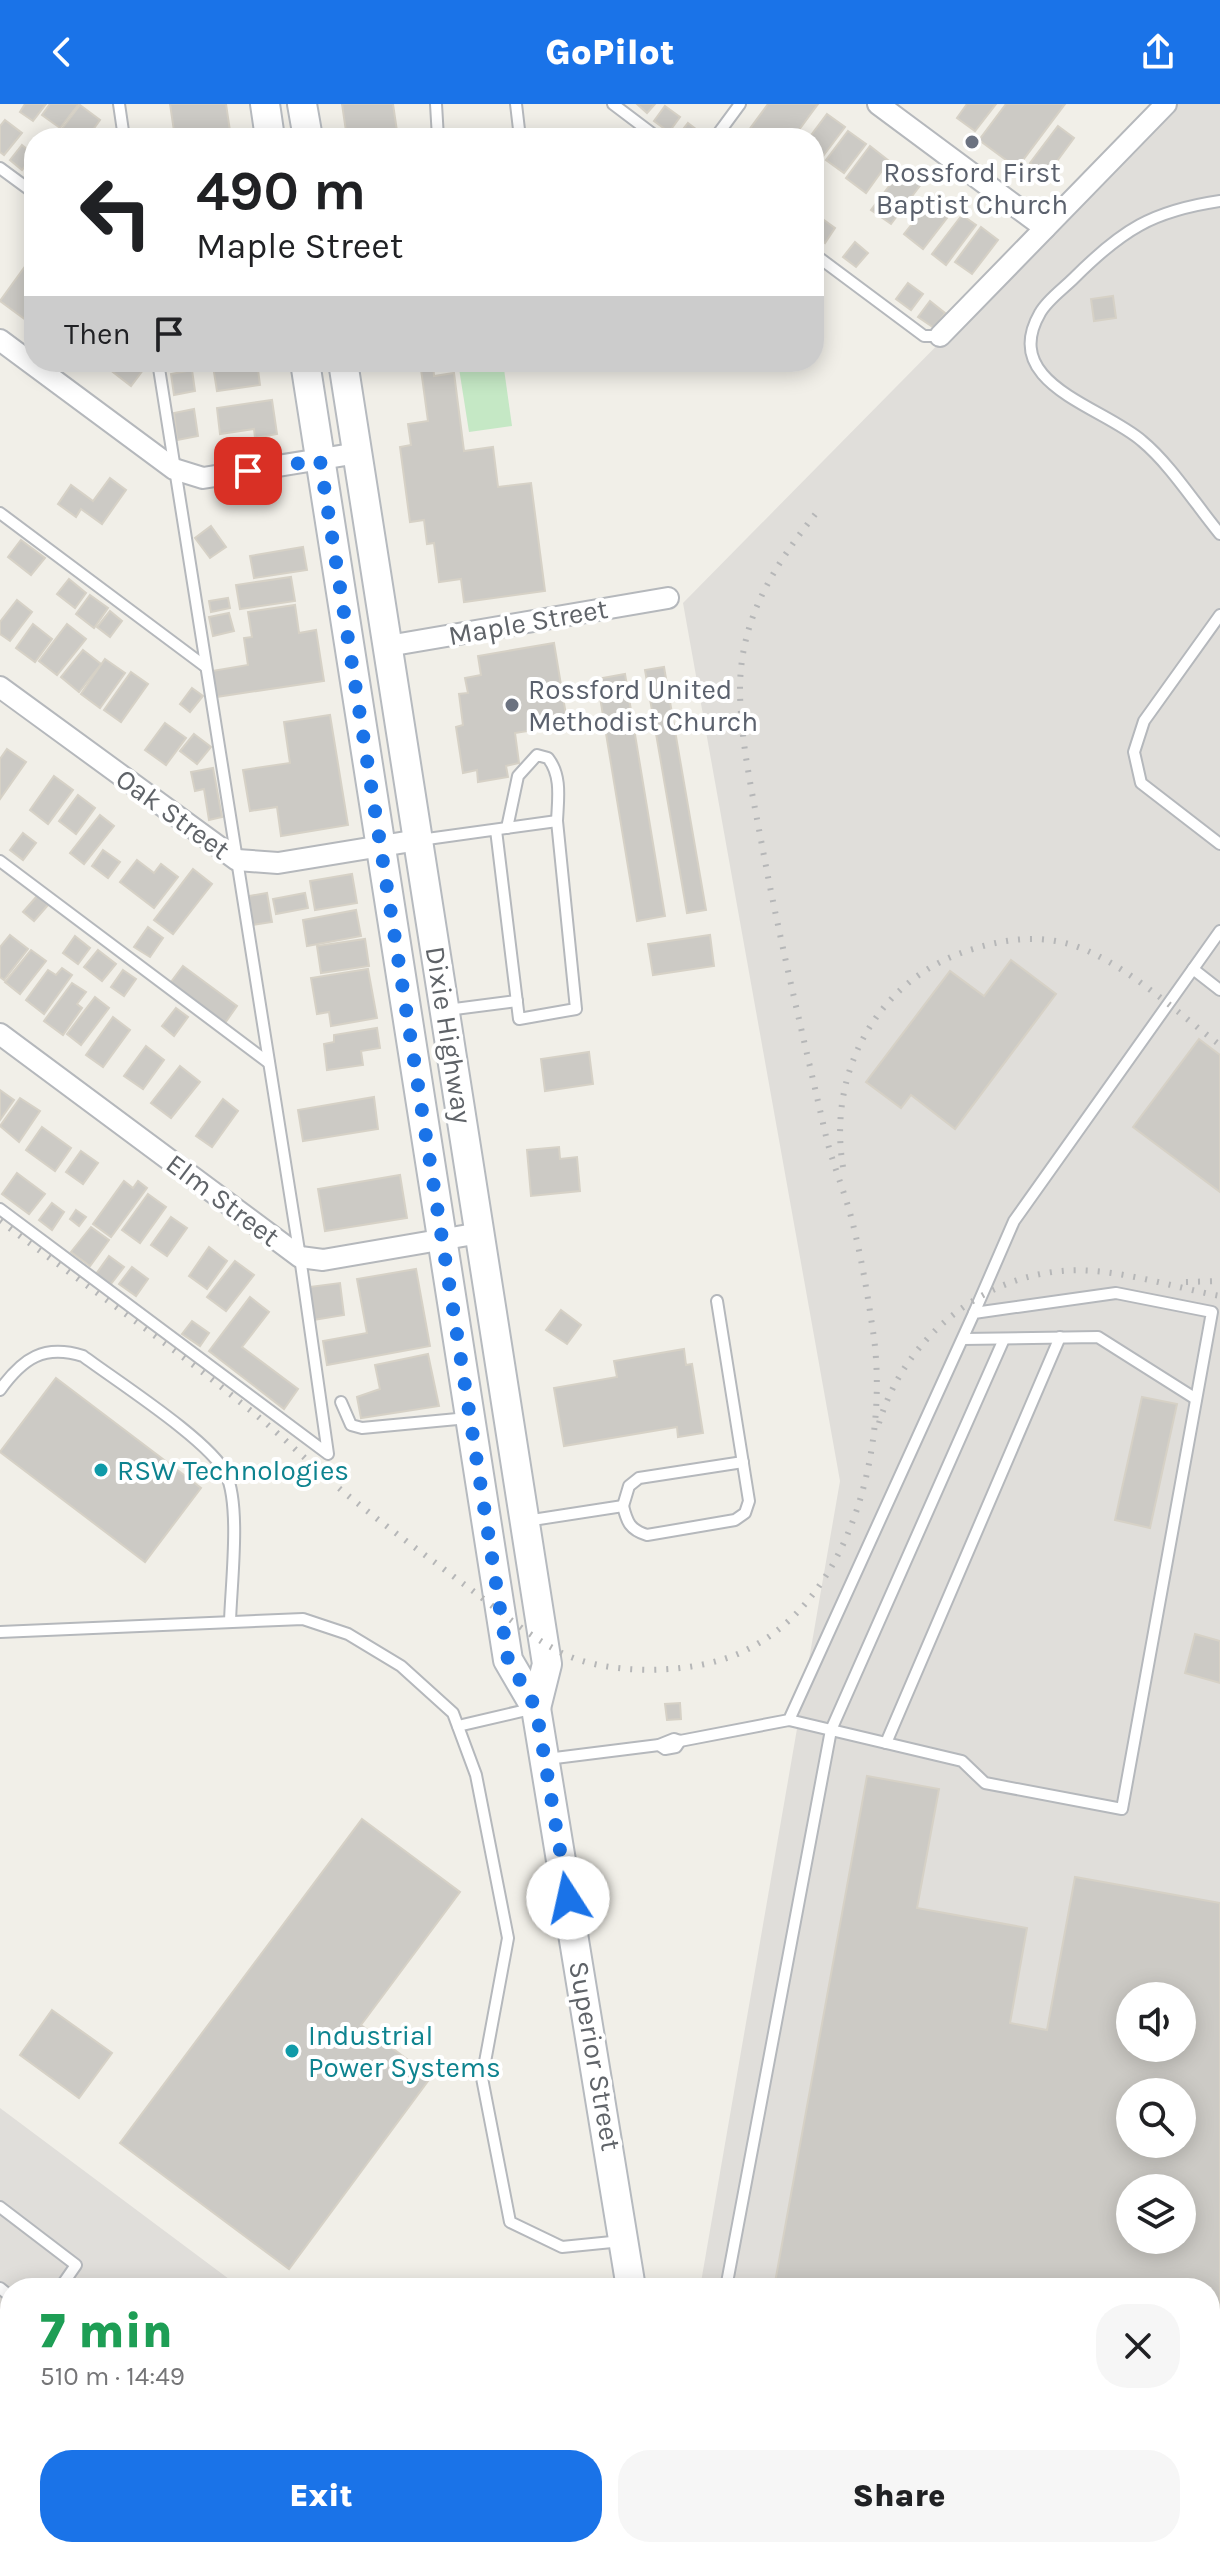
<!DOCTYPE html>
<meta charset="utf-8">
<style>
body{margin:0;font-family:Karla,sans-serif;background:#f6f6f6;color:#202124;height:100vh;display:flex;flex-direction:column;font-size:30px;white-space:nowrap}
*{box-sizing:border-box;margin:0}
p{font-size:26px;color:#757577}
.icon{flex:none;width:44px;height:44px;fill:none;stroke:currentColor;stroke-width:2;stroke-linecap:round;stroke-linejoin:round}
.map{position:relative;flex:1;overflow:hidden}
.drawer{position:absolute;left:0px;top:2174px;width:1220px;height:280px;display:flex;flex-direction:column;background:#fff;border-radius:32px 32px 0 0;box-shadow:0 4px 20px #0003}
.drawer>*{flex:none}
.hud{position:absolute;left:24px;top:24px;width:800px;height:244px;border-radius:32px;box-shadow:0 4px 20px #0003;background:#fff;color:#202124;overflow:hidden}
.buttons{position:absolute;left:1116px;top:1878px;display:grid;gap:16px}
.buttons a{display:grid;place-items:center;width:80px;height:80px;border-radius:50%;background:#fff;box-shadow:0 4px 20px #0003;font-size:40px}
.pin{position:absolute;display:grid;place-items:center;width:68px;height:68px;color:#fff;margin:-34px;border-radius:16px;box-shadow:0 4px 12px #0006}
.me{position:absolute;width:88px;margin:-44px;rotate:350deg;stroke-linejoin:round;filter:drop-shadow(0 0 6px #0008)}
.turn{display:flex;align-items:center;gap:28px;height:168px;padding:0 40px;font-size:36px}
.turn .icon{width:104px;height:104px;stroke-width:2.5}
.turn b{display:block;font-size:56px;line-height:68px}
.then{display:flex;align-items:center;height:76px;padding:0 40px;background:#0003;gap:16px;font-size:30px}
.round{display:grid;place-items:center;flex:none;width:84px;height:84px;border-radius:32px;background:#f6f6f6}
.headline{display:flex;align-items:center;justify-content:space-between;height:136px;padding:0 40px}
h1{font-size:48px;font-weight:800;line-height:60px;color:#1e9e55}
.cta{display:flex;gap:16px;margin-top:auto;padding:16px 40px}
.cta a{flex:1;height:92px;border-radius:32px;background:#1a73e8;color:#fff;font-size:32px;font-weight:800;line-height:92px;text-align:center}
.cta a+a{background:#f6f6f6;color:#202124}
header{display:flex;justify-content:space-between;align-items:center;height:104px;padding:0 40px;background:#1a73e8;color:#fff;font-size:36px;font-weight:800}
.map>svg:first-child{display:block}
.industrial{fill:#e0deda;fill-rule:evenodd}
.green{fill:#c5e8c5}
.building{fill:#cccac5;stroke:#d6d1c6;stroke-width:2;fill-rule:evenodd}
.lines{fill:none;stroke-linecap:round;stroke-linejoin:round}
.lane-casing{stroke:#b5b8bc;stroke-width:14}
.street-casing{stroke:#b5b8bc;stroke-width:24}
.secondary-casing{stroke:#b6babf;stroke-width:32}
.lane{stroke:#fff;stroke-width:10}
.street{stroke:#fff;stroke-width:20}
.secondary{stroke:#fff;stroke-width:28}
.rail{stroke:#b6b7b8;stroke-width:6;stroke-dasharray:2 10;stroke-linecap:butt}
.route{stroke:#1a73e8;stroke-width:14;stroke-dasharray:0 25.2}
.worship-dot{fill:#6b7280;stroke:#fff;stroke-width:3}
.culture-dot{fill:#0f9aa8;stroke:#fff;stroke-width:3}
.labels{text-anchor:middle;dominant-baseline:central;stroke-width:8;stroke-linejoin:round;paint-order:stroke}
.worship-label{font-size:28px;fill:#5b616d;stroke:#fff}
.street-label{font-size:28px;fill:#5f6368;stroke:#fff}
.culture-label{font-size:28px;fill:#0d838f;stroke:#fff;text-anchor:start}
</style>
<header><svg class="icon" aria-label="back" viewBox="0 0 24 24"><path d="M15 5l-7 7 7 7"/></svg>GoPilot<svg class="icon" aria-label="share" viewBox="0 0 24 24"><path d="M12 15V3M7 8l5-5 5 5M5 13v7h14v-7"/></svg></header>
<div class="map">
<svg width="1220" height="2454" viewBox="0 0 1220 2454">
<rect width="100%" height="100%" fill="#f1efe8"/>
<!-- industrial -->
<g class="industrial">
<path d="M1175,0H1220V2454H696L695,2444H1210V2184H700L840,1377L683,499ZM1130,1892H1182V1944H1130ZM1130,1988H1182V2040H1130ZM1130,2084H1182V2136H1130Z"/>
<polygon points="0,2004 241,2184 10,2184 10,2444 590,2444 627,2454 0,2454"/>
</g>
<!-- green -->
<polygon class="green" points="458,258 503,258 512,322 469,328"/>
<!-- building -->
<g class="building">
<polygon points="25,0 46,0 33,17 20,8"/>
<polygon points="50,0 77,0 78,1 60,24 42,11"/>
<polygon points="170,0 226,0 230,27 175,34"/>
<polygon points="342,0 393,0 398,34 347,34"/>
<polygon points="637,0 655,0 647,9"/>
<polygon points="768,0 818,0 793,34 743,34"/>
<polygon points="967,0 996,0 975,27 957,14"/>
<polygon points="1006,0 1065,0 1017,64 979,36"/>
<polygon points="80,1 100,16 87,34 72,34 61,26"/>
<polygon points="665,2 680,13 669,28 654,17"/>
<polygon points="827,10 845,23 814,64 814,34 809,34"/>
<polygon points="5,16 22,29 4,51 0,48 0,22"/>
<polygon points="688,19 705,32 704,34 676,34"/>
<polygon points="1058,22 1074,34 1046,72 1030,59"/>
<polygon points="848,27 866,40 844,69 826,56"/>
<polygon points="22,41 34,51 22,66 10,56"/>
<polygon points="870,42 889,57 866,89 846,74"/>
<polygon points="902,65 922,79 891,120 871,106"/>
<polygon points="936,90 954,105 923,145 904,130"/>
<polygon points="962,111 976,121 946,161 932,150"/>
<polygon points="824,116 835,124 825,139 814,131"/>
<polygon points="981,123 998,136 972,170 955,158"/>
<polygon points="855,138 868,149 856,163 843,153"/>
<polygon points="34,150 34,222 0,197"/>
<polygon points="908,179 923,190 911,206 896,195"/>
<polygon points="1113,192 1116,214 1094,217 1091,195"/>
<polygon points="930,197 945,209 934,224 918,213"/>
<polygon points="100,258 149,258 131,282"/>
<polygon points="170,258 195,258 196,262 171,266"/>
<polygon points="257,258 260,281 217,287 213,262"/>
<polygon points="420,258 433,258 434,272 454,269 464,347 493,343 498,383 531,379 545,487 464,498 461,475 439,478 434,439 427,440 424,416 410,418 400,343 411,341 408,320 428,317"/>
<polygon points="192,266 195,287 174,291 171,270"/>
<polygon points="272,296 277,330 255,334 254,325 220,330 217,304"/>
<polygon points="194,305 198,332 177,336 174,309"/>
<polygon points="110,374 126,386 102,420 81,405 76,413 58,400 71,381 93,397"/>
<polygon points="211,422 226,443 210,454 195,434"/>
<polygon points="21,436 45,454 31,471 8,453"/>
<polygon points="303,443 307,466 254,474 250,452"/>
<polygon points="291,473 295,497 240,505 236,481"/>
<polygon points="69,475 86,489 75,504 57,490"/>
<polygon points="90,491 108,504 94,524 76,510"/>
<polygon points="228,494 230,504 211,508 209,497"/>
<polygon points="17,496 32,508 10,537 0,530 0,518"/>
<polygon points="295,501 299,529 316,526 324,577 216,593 212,567 248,561 244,534 252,533 248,508"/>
<polygon points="110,507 122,517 110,533 97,523"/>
<polygon points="229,509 234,527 213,532 209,513"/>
<polygon points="33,520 52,535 35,558 16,544"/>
<polygon points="67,520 86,535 57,571 39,557"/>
<polygon points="554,539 566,611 532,616 534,626 515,629 519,659 506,662 508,673 478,678 477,666 463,669 456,623 463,621 459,590 468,589 465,574 481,571 478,552"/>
<polygon points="83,546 101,560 79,588 61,573"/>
<polygon points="105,555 125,569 100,604 81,590"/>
<polygon points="664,563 706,806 687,809 645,566"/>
<polygon points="131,568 148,580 121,618 104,606"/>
<polygon points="625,570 665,812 637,817 597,575"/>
<polygon points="192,584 203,592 190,608 180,600"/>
<polygon points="330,611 348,721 281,732 277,703 250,707 243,666 290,659 284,618"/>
<polygon points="165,619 186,634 166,661 145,646"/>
<polygon points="194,630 211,643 197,660 180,647"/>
<polygon points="7,645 26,658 0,695 0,655"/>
<polygon points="213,664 222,713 209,716 204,685 195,687 191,668"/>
<polygon points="54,672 73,686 48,720 30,706"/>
<polygon points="78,691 95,704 76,730 59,717"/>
<polygon points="100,711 114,722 84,760 70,749"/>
<polygon points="23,729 36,739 23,756 10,746"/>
<polygon points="103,746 120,758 108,774 92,762"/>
<polygon points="137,756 154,769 161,760 178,773 154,804 120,778"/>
<polygon points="193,765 212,780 173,830 154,816"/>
<polygon points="352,770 357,799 315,806 310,777"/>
<polygon points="267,789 272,818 253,821 249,792"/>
<polygon points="305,789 308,804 276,810 273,795"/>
<polygon points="37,792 48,801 34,817 23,808"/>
<polygon points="356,806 361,832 307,842 303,816"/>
<polygon points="148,823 163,834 150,853 134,843"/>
<polygon points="10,831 28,845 4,876 0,873 0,843"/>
<polygon points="710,831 714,862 653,871 648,840"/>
<polygon points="75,832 90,844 78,860 63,849"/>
<polygon points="365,835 369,862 321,869 317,842"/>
<polygon points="31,846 46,857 20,890 5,878"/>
<polygon points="98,846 116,860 102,877 84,863"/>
<polygon points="1011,856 1056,890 955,1025 911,991 901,1004 866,978 950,867 984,892"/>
<polygon points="183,862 237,902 225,919 171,878"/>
<polygon points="62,864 72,871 44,910 26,896 48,866 56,871"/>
<polygon points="368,865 377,914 331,922 329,908 317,910 311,874"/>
<polygon points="123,866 136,875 124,892 111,883"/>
<polygon points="72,879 86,888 77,900 82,904 63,931 44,917"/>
<polygon points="95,893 109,904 81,941 67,930"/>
<polygon points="176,904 188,913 174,932 162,922"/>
<polygon points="113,913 130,926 103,963 86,951"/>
<polygon points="377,924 380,944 361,947 363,961 327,966 324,940 334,938 334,931"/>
<polygon points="1199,935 1220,951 1220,1088 1133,1023"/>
<polygon points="146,942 164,956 143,985 124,972"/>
<polygon points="589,948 593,980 545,987 541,955"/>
<polygon points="180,962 200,978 171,1014 151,999"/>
<polygon points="0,986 14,996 0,1016"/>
<polygon points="374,993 378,1025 303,1037 298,1006"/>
<polygon points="20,994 40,1007 19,1038 0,1022"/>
<polygon points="223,995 238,1007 212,1043 196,1032"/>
<polygon points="42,1023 71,1044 55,1067 26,1046"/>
<polygon points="559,1043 560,1055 577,1053 580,1087 531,1092 527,1046"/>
<polygon points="81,1047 98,1059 83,1080 66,1068"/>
<polygon points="17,1069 45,1090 29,1110 2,1090"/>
<polygon points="400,1071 407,1114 325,1127 318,1085"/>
<polygon points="124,1077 133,1084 138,1077 147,1084 111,1133 93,1120"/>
<polygon points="148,1090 166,1103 140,1139 122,1126"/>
<polygon points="52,1099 64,1108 52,1126 39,1116"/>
<polygon points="76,1106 86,1113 79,1122 70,1115"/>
<polygon points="171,1113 187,1124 167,1152 151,1141"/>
<polygon points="91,1123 109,1136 90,1162 71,1148"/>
<polygon points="209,1143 227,1157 207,1185 189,1172"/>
<polygon points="109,1152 124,1163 111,1180 96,1170"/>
<polygon points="235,1157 254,1171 226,1207 207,1193"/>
<polygon points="132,1163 148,1175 136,1192 119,1180"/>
<polygon points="416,1165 430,1242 327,1261 323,1237 367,1229 357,1175"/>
<polygon points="340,1179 344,1211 313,1216 309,1183"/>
<polygon points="250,1193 269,1208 242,1243 298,1285 284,1305 209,1247"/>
<polygon points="561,1206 581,1221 567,1240 546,1226"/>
<polygon points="192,1217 209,1229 200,1242 182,1230"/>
<polygon points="684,1245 686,1261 692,1260 703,1329 678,1333 677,1323 564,1342 554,1284 617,1273 614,1257"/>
<polygon points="428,1250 439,1302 361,1314 357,1293 380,1285 375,1261"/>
<polygon points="56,1274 201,1384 145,1458 0,1348"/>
<polygon points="1142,1293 1177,1300 1150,1424 1115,1416"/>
<polygon points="1195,1530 1220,1537 1220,1579 1185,1569"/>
<polygon points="680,1599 681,1615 667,1616 665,1600"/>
<path d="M867,1672L939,1685L917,1804L1027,1824L1010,1919L1047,1926L1075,1773L1220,1799V2454H941L943,2444H1210V2184H774ZM1130,1892H1182V1944H1130ZM1130,1988H1182V2040H1130ZM1130,2084H1182V2136H1130Z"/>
<polygon points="362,1715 460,1788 361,1921 431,1973 289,2165 120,2039"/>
<polygon points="52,1906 112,1949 79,1994 20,1951"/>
<polygon points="0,2242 10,2249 10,2444 163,2444 176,2454 0,2454"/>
<polygon points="194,2444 197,2444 211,2454 186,2454"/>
<polygon points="729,2444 821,2444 820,2454 785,2454"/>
</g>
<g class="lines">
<defs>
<g id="lane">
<polyline points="119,0 124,34"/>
<polyline points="436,0 438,34"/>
<polyline points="516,0 520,34"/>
<polyline points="613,0 658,34"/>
<polyline points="715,34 740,0"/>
<polyline points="0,64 34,89"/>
<path d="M1220,97C1152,107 1122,126 1074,174C1063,185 1047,196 1040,209C999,280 1102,302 1142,337C1170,360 1196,401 1220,430"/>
<polyline points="814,150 924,232 940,232"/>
<polyline points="0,409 206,563"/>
<polyline points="1220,511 1144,617 1134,648 1141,679 1220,740"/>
<path d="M507,724L518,672L537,651L548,654C562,672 558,695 557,717"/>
<polyline points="420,736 557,717 576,905 519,915 496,726"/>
<polyline points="0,757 269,959"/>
<polyline points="1193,865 1220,886"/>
<polyline points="447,906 517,897"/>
<polyline points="0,1105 328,1350 300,1153 158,258"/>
<polyline points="974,1209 1014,1117 1220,827"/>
<polyline points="963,1235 1098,1233 1196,1295"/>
<path d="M0,1286C23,1254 44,1240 83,1252C115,1276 212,1338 226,1370C241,1402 231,1480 230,1518"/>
<polyline points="341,1298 351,1321 362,1324 468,1314"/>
<polyline points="623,1402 629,1382 639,1374 743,1358"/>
<path d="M526,1417L623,1402C627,1418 630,1426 647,1431L735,1416L745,1409L749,1397L717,1197"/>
<polyline points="0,1528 303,1515 348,1530 401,1562 453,1609 476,1671 508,1834 482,1974 510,2118 562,2143 622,2137"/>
<polyline points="458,1622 535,1604"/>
<polyline points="886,1639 1060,1233"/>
<polyline points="659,1641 665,1645 676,1643 680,1637"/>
<polyline points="547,1655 659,1641 674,1635 680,1637 789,1616 962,1657 985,1679 1122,1705 1212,1208 1116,1189 974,1209 789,1616"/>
<polyline points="0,2103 76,2161 60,2184"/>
<polyline points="0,2184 10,2192"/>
<polyline points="726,2184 831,1626 1004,1235"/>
<polyline points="323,2444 335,2454"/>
<polyline points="464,2444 476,2454"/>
</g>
<g id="street">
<polyline points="878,0 1045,124"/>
<polyline points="940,232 1166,0"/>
<polyline points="0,236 174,365 203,374 358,349"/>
<polyline points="388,542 668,494"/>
<polyline points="0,583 237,756 278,759 418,736"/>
<polyline points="0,930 300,1153 323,1156 480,1129"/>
</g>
<g id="secondary">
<polyline points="265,0 270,34"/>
<polyline points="302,0 308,34"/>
<polyline points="305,258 508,1556 536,1604 631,2184"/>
<polyline points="343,258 547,1560 536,1604"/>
<polyline points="665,2444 667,2454"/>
</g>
</defs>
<!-- lane casing -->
<use href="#lane" class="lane-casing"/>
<!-- street casing -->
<use href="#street" class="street-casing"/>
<!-- secondary casing -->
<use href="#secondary" class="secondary-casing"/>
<!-- lane -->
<use href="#lane" class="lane"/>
<!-- street -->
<use href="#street" class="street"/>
<!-- secondary -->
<use href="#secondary" class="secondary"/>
<!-- rail -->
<g class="rail">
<path d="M843,1063C827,967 878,873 973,845C1005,835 1036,831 1069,840C1121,855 1176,908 1220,941"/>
<path d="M0,1117C82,1179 167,1238 246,1303C277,1327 305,1355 334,1380C378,1417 424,1450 469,1484C497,1505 525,1529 556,1546C604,1573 693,1571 742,1548C851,1498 888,1344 874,1234C868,1193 861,1149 850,1109C842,1081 831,1055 825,1028C803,931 779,834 761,736C752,688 741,638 740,589C739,516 773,463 817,408"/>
<polyline points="1186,1178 1220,1177"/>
<path d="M879,1319C903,1238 977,1174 1062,1167C1110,1162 1172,1183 1220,1192"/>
</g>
</g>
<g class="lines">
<!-- route -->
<polyline class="route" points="248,367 320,356 508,1556 536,1604 568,1794"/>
</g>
<!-- markers -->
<g class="worship-dot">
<circle cx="972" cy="38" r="8"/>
<circle cx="512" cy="601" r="8"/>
</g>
<g class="culture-dot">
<circle cx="101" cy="1366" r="8"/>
<circle cx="292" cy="1947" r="8"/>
</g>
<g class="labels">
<!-- worship labels -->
<g class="worship-label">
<text x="972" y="68">Rossford First<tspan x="972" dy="32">Baptist Church</tspan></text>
<text x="528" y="585" text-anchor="start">Rossford United<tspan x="528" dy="32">Methodist Church</tspan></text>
</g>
<!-- street labels -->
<g class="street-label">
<text transform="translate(528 518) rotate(-10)">Maple Street</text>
<text transform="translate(173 710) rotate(36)">Oak Street</text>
<text transform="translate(449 931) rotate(81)">Dixie Highway</text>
<text transform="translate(223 1096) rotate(37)">Elm Street</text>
<text transform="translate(595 1952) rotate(80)">Superior Street</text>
</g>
<!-- culture labels -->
<g class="culture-label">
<text x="117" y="1366">RSW Technologies</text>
<text x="308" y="1931">Industrial<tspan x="308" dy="32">Power Systems</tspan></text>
</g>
</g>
</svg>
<div class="buttons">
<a><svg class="icon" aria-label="sound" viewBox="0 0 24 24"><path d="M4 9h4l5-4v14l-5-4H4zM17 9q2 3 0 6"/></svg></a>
<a><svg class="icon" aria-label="search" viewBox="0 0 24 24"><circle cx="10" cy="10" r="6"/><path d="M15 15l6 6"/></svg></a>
<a><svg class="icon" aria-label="layers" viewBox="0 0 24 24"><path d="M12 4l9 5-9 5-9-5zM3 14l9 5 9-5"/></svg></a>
</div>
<div class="pin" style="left:248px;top:367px;background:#d93025"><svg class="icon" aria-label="arrive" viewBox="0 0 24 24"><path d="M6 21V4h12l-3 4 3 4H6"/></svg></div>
<svg class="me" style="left:568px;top:1794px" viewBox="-20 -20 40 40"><circle r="19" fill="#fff"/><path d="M0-13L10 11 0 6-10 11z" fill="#1a73e8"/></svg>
<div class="hud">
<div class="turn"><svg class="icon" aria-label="left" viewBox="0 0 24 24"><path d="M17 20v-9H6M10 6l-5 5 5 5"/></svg><div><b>490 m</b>Maple Street</div></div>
<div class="then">Then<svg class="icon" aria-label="arrive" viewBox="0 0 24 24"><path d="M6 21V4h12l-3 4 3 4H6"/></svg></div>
</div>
<section class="drawer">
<div class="headline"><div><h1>7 min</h1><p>510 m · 14:49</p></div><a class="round"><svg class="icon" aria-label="close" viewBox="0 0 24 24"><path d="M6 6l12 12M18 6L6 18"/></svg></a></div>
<div class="cta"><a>Exit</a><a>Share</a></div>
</section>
</div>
